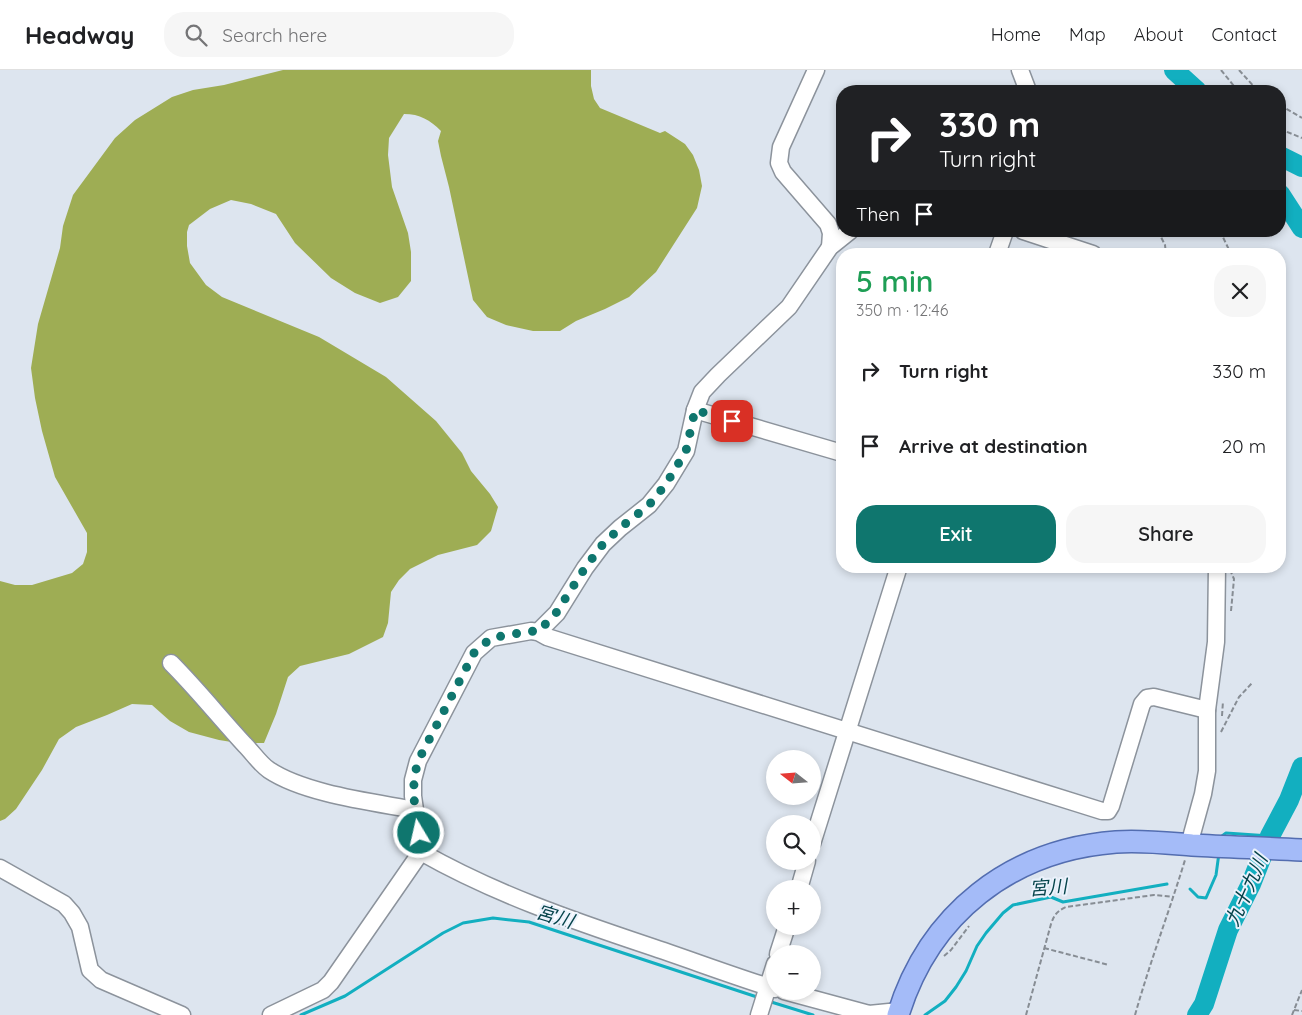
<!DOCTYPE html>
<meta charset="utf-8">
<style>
body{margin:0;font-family:Quicksand,"Noto Sans JP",sans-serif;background:#f6f6f6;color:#202124;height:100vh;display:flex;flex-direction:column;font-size:19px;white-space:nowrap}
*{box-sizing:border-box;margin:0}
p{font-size:16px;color:#757577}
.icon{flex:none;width:28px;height:28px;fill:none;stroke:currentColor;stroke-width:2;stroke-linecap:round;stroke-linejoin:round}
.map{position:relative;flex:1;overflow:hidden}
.panel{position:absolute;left:836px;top:178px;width:450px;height:325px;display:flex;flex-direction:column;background:#fff;border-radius:20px;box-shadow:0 2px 8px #0003}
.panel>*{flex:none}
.hud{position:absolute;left:836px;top:15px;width:450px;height:152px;border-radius:20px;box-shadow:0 2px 8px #0003;background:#202124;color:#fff;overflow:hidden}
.needle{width:32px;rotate:287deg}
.buttons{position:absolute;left:766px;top:680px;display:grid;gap:10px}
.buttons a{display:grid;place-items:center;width:55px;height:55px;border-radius:50%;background:#fff;box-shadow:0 2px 8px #0003;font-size:25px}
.pin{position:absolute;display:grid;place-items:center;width:42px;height:42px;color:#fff;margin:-21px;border-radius:10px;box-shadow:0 2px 8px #0006}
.me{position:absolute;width:55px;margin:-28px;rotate:351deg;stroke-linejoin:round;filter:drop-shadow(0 0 4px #0008)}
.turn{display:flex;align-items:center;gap:18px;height:105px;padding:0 20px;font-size:22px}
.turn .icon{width:65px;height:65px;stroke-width:2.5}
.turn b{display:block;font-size:35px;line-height:42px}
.then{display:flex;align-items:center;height:48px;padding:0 20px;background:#0003;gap:10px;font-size:19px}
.round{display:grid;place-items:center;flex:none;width:52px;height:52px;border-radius:20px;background:#f6f6f6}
.overview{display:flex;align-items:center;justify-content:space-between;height:85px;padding:0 20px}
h1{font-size:30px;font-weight:600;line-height:38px;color:#1e9e55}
.action{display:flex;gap:10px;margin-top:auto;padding:10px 20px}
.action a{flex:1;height:58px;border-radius:20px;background:#0f766e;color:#fff;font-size:20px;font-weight:600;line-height:58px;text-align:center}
.action a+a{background:#f6f6f6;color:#202124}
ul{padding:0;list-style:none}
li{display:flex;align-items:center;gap:15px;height:75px;padding:0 20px}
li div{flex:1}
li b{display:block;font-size:19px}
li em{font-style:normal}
header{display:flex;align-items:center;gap:30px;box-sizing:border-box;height:70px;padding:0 25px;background:#fff;border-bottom:1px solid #e0e0e0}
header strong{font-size:24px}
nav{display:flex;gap:28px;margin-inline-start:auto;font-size:18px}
.search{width:350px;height:45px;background:#f6f6f6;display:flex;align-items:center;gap:12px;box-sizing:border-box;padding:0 18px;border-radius:20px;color:#757577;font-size:19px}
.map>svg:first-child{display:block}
.forest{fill:#9ead54}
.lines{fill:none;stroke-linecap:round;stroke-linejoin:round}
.stream{stroke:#12afc0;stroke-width:3}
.river{stroke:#12afc0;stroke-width:20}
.minor-casing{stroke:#8c939c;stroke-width:19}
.major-casing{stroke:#536db0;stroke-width:24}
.path{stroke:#878d94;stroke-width:2;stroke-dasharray:5 2.5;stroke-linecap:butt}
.minor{stroke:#fff;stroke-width:16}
.major{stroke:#a4bbf8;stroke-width:21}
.route{stroke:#0f766e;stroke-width:9;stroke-dasharray:0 16.2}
.labels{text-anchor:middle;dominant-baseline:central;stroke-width:4;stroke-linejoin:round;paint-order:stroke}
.water-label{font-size:19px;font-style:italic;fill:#06444b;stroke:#ebf2fc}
</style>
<header>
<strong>Headway</strong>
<div class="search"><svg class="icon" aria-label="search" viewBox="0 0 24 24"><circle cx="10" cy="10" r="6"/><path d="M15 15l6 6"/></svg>Search here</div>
<nav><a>Home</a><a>Map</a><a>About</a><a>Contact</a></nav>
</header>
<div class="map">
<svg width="1302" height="945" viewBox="0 0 1302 945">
<rect width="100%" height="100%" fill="#dde5ef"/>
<!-- forest -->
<path class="forest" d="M283,0H591V16L594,29L600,38L660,63L665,61L685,74L693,85L699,100L702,116L697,138L656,202L629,227L605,239L576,251L560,261H533L506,255L487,247L473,230L449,117L441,86L438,71L441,61C430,50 420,44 404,44L389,68L388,85L392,117L408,163L411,182V211L398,227L380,233L355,223L331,208L295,173L276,144L251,134L231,130L210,139L189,155L187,162V176L190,193L206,215L222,227L319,267L386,307L436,351L462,383L471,401L490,424L498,437L491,461L477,475L438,485L410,499L399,510L391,522L388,553L383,567L349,584L300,596L288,607L276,644L264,673H238L219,670L189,662L170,651L152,635L132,634L107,645L76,657L59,669L42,700L16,739L5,749L0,751V511L15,515H32L72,503L83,494L87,482V463L55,407L42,361L35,328L31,298L38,254L60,178L63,156L73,125L115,68L135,50L172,27L193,20L224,15Z"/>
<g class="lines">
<!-- stream -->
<g class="stream">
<polyline points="1222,770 1222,766 1226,763 1270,766"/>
<polyline points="1190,819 1198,827 1206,828 1216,805 1219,783"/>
<polyline points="768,931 813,945"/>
<polyline points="301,945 345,926 443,863 463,853 493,848 529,852 760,928"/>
<polyline points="925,945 945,931 956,917 966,901 977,876 986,863 1003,843 1013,835 1051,827 1063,832 1167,814"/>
</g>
<!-- river -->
<g class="river">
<polyline points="1174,0 1197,21"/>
<polyline points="1280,86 1302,97"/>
<polyline points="1280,124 1302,158"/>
<polyline points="1197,945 1204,934 1228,860 1251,814 1270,766 1289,730 1302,697"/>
</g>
<defs>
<g id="minor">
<polyline points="816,0 781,77 779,93 783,102 828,154 831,163 830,177"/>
<polyline points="1020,0 1028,21"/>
<polyline points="1023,161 1093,184"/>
<polyline points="997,184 1005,161"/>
<polyline points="695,340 842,383"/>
<polyline points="538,562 557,543 585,498 603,474 620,458 649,435 666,414 686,381 695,340 702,322 718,305 789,237 830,177 850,161"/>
<path d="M171,593C197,619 220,648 245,675C253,683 260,694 269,700C305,724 373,732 415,740"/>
<polyline points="812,774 899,496"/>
<polyline points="1189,775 1203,724 1207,701 1207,640 1216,572 1217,496"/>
<path d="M421,782C493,823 571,850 649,876C691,890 733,906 775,919"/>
<polyline points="0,798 64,834 72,843 80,857 90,900 101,910 182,945"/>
<polyline points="799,819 807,791"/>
<polyline points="778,884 787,856"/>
<polyline points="784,921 869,944 899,941"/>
<polyline points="271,945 323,920 331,912 421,782 413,726 413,710 418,691 474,583 491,568 531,561 538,562 547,567 1102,741 1108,741 1111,736 1142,634 1147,628 1154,627 1207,640"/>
<polyline points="759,945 775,894"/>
</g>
<path id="major" d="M898,945C929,844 1010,780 1116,772C1141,770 1167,773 1192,775C1228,777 1265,778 1302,780"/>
</defs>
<!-- minor casing -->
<use href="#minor" class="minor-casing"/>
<!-- major casing -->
<use href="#major" class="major-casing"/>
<!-- path -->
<g class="path">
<polyline points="1221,0 1238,21"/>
<polyline points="1239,0 1258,21"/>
<polyline points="1280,35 1302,48"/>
<polyline points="1280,59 1302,68"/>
<polyline points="1158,161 1165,175 1166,184"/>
<polyline points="1220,161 1231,184"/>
<polyline points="1231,541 1234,509 1231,502"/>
<polyline points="1222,646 1223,631"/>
<polyline points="1221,662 1239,627 1253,612"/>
<polyline points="1044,878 1109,895"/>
<polyline points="944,886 951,880 969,856"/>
<polyline points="1294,940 1302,941"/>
<path d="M1026,945L1051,854C1054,845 1057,841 1066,837L1154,825L1174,827"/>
<path d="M1135,945C1150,892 1169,842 1185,790"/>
<polyline points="1292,945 1302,920"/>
</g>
<!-- minor -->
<use href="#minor" class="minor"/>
<!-- major -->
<use href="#major" class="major"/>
</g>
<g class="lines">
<!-- route -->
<path class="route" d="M419,763C415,733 410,722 418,691L474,583L491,568L531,561L538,562L556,543L585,498L603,474L620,458L649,435L666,414L686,381L695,340L732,351"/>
</g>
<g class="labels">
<!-- water labels -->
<g class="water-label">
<text transform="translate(1048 817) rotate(-4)">宮川</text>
<text transform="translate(1246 820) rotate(-66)">九十九川</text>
<text transform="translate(555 846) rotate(17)">宮川</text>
</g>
</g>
</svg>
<div class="buttons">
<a><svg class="needle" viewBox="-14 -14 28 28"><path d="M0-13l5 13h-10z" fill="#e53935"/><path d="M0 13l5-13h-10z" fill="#757577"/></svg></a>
<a><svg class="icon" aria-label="search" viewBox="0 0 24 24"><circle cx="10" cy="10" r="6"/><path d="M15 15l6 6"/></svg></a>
<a>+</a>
<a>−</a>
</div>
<div class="pin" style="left:732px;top:351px;background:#d93025"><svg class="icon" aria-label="arrive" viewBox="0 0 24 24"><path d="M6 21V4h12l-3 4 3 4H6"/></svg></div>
<svg class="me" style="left:419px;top:763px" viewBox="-20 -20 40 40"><circle r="17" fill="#0f766e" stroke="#fff" stroke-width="3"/><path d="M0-11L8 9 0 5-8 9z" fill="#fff"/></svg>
<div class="hud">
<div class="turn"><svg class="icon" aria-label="right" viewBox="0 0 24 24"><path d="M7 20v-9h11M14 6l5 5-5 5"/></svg><div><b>330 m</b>Turn right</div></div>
<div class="then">Then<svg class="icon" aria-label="arrive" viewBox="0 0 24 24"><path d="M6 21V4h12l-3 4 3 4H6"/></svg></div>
</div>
<section class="panel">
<div class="overview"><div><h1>5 min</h1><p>350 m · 12:46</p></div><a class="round"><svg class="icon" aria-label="close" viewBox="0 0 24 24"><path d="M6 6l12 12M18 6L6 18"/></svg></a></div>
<ul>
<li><svg class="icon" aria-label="right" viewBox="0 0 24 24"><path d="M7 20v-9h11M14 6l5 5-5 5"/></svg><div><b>Turn right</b></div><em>330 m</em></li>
<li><svg class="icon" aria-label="arrive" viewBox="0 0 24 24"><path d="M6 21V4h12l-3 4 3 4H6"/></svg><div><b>Arrive at destination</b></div><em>20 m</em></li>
</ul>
<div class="action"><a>Exit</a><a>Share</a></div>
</section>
</div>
